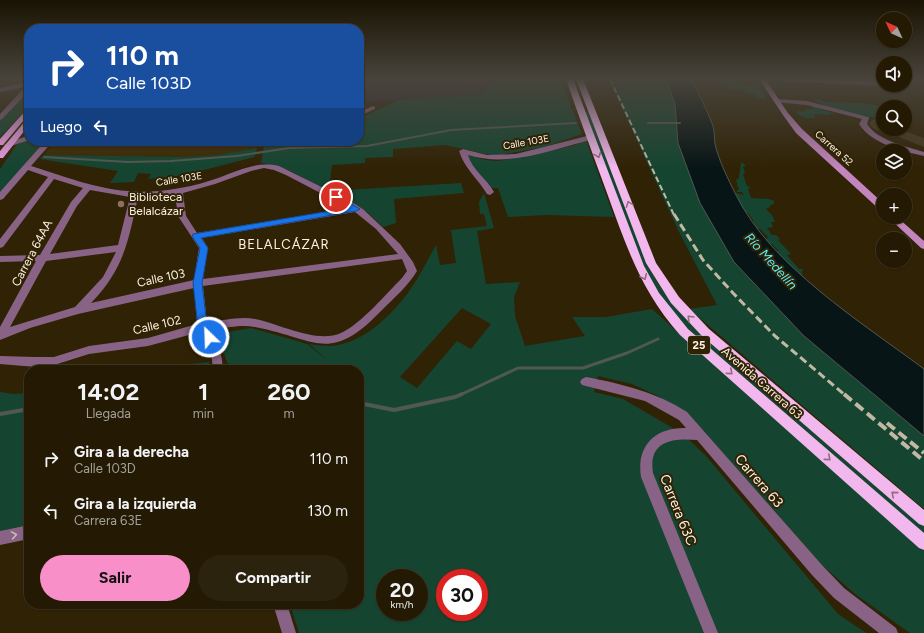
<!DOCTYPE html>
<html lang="es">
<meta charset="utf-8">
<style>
body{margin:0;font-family:Figtree,sans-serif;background:#2c230e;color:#f1f3f6;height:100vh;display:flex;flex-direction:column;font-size:15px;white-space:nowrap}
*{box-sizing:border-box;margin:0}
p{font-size:13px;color:#a3a19a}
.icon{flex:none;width:22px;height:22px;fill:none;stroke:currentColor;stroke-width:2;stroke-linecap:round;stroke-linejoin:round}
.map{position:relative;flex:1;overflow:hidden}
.panel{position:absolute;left:24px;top:365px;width:340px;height:244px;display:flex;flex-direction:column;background:#241a04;border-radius:16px;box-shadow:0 1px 3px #0004,0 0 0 1px #413826}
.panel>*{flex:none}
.guide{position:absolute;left:24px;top:24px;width:340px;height:122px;border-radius:16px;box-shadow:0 1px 3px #0004,0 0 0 1px #413826;background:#1a4fa0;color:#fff;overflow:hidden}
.needle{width:26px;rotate:314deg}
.controls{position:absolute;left:876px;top:12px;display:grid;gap:8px}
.controls a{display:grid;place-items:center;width:36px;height:36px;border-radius:50%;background:#241a04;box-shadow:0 1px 3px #0004,0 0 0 1px #413826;font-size:20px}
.speed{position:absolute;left:376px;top:569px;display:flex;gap:8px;font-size:20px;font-weight:700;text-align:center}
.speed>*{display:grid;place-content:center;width:52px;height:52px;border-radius:50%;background:#241a04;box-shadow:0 1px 3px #0004,0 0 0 1px #413826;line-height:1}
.speed small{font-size:10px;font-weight:400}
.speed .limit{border:6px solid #d22;background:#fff;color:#111}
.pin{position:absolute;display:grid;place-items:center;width:34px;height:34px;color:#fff;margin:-17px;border:2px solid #fff;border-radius:50%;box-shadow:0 1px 4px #0007}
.me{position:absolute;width:44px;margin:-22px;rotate:336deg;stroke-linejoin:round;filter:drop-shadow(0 0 3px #0008)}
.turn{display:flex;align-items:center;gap:14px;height:84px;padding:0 16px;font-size:18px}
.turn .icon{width:52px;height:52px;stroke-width:2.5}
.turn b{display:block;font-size:28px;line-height:34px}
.then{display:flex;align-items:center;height:38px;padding:0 16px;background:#0003;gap:8px;font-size:15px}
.eta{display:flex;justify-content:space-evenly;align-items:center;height:68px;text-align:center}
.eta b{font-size:24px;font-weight:700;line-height:28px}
.primary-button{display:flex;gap:8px;margin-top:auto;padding:8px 16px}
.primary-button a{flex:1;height:46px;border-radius:24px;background:#f98fc9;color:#111;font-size:16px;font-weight:700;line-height:46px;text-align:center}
.primary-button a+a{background:#2c230e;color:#f1f3f6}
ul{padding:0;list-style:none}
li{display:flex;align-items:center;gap:12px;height:52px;padding:0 16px}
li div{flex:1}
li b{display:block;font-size:15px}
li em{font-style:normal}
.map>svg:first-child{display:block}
.built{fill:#3c2a03}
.industrial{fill:#342734}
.green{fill:#154531;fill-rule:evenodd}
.water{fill:#081516;stroke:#515853}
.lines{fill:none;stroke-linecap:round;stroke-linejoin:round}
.stream-far2{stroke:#515853;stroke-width:2}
.stream-far1{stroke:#515853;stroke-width:3}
.stream{stroke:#515853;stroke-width:4}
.building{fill:#46381b}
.minor{fill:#896385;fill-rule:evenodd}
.secondary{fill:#c285bd;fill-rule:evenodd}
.primary{fill:#eea0e8;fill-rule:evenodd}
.trunk{fill:#f2b8ee;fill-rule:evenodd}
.rail-far2{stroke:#c2b8a3;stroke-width:2;stroke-dasharray:6 3;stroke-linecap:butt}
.rail-far1{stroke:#c2b8a3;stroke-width:3;stroke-dasharray:8 4;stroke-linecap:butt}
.rail{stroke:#c2b8a3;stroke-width:4;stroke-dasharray:10 5;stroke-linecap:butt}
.oneway{stroke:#916d7a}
.oneway2{stroke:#ceb9bd}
.route{fill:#1a73e8;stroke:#114b97}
.education-dot{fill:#8d6e63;stroke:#302205;stroke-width:1.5}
.labels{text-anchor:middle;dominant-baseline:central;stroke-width:4;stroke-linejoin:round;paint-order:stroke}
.far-street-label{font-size:10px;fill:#fcf3e2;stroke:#302205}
.shield{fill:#302205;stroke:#bfb4a0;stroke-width:1}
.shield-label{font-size:11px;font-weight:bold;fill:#fcf3e2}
.poi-label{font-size:12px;fill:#fcf3e2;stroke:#302205;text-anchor:start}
.street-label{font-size:12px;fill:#fcf3e2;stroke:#302205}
.neighbourhood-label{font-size:13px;letter-spacing:1px;fill:#fcf3e2;stroke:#302205}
.water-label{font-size:13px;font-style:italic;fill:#5beff8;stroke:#302205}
.near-street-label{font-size:14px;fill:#fcf3e2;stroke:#302205}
</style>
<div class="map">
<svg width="924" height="633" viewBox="0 0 924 633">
<rect width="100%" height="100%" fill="#302205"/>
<!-- built -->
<polygon class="built" points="57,141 258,141 257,148 217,155 184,157 44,155"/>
<!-- industrial -->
<polygon class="industrial" points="359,79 495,79 482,94 366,102 366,109 359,110"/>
<!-- green -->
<g class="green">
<polygon points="495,79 560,79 582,134 544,147 495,156 445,145 393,149 393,157 365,158 365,163 332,165 329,191 461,183 464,193 394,199 396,223 383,227 367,212 329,191 288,170 261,163 265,141 359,141 359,117 363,117 398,100 482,94"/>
<polygon points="609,79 666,79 675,104 678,143 734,262 804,336 924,436 924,509 689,309 717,305 678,230"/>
<path d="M727,79C740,79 738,84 750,87L752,84H758L766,99L755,97V94H750L739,89H728V86L723,85V83L719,82L718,80Z"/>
<polygon points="29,90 29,106 0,137 0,120"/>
<path d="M819,99L824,102L861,103L887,107H883V117C859,119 834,112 814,100Z"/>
<path d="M807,103C817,106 826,113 836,113L828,115L814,114L815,118H806L796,113L799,111L804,112L806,109H814Z"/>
<path d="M585,112H590L647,263C664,297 683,317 709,342L924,524V538L704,346L661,299L642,264Z"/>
<polygon points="29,139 29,141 44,141 0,194 0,169 18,143"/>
<path d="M586,140L614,217L546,215L508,217L498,188H492C483,177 472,169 467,155L486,160L498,161L559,149L575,145Z"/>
<polygon points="257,148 254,157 185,175 148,179 151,174 138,173 134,182 110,183 118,171 40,159 44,155 184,157 217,155"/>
<polygon points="741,163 743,163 746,166 743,167 745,173 743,174 747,186 751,188 748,189 751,198 769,199 774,201 774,204 770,205 770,207 766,209 772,215 775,222 771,222 773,227 767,228 772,235 776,235 780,239 778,240 791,254 787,255 799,269 802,269 803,271 801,272 803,274 802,275 773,252 779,251 772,244 767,244 765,241 768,237 760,229 755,230 752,227 756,226 753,221 753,220 748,213 743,212 733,199 736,193 744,195 742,192 737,192 737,190 743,190 739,190 736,180 739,178"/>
<path d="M484,193L494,228L477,231L486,284L520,282L514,297L515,316L525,346L585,336L572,317H606L652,309L924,551V633H910L855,594L822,565L694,420L658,396L632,384L598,376L594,392L623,399L683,434L706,456L838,614L866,633H299L290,604H359V370H230L221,345L216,334L251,328L307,344L332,364L309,344C316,345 324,346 331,346C364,343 391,316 410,290C420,276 428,259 436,245L440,265L456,263L451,230L487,226L484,214H480L479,202ZM462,308L491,324L471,349L457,341L417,388L400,377ZM385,578H419V612H385ZM445,578H479V612H445Z"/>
<polygon points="209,362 209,370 104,370 114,366 142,369"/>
<polygon points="0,392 13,394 29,393 29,525 4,530 0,532"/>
</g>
<!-- water -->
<path class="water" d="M666,79H691C699,95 707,109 713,126C715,132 714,138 715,144C719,161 728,179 736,195C771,266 861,322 924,369V436L804,336L734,262L700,203L678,143L675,104Z"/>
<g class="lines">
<!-- stream-far2 -->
<g class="stream-far2">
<polyline points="648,123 680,123"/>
<polyline points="44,157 128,162 171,161 237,156 289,148 367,146 451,130 576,123"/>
</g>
<!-- stream-far1 -->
<polyline class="stream-far1" points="460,395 518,368 583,368 627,353 658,339"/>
<!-- stream -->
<g class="stream">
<polyline points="359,403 394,410 455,397 462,394"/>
<polyline points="0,414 29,409"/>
</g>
</g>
<!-- building -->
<g class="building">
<polygon points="874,119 883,122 883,126 879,131 873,128 869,124"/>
<polygon points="900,129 924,138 924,147 894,135"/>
</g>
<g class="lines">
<!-- minor -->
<g class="minor">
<polygon points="778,79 823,79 883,82 883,85 886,85 883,86 781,81"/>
<polygon points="909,79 921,79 905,84 905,80"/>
<polygon points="22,83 29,83 29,91 2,119 0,120 0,114 25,87 0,92 0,88"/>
<path d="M776,99L807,101L868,117L869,118L867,124C878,141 906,146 924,152V156C902,151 872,144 859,124L862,119L807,105L774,102V100Z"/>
<polygon points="373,106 375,107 375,109 359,116 359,112"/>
<polygon points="29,135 29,140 8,147 4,145"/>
<path d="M591,135L595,137L594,139C553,149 510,168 468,155C472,170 487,179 494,192L490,195L487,194C478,179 464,168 459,151L463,149L487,155L516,154Z"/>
<path d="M45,141H53L31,166C79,181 115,197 168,190C182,188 197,185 212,180C234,173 255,160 279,166L352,202L364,210L400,244L413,262L417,271C408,286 394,298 382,310C329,365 318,339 255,327C241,324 224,328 210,330C219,344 222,354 223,370H213C212,353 209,346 200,332L148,346L89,354L54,365L36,367L0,364V356L36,357H54L89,346L148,338L197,324L194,288L78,314L30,328L0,340V327L36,261L0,262V256L40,255L71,202L83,188L54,179L3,247L0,248V239L48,177L28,170L3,199L0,200V192ZM264,168L274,170L286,175L349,208L197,233L186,216L183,193L215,184L251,171ZM90,190L130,197L118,245L50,254L77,206ZM175,194L178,216L199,248L194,280L91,303C124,269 128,242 138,197ZM355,212L376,229L398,254L203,279L208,248L202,238ZM116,252L103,277L75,307L10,327L46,261ZM402,259L407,271L402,278C386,294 361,324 341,333C317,344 280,324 255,319C240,316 222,321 207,322L203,286Z"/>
<path d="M586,377C622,384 656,392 687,412L822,565L844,588L896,628L898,633H879L834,598L812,575L697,440C672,438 648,441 653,473L718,633H704L641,477C636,445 656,427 686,428L679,420L645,401L582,385L580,382L582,379Z"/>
<polygon points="29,525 29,539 0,545 0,531"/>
<polygon points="273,604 287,604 296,633 282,633"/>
</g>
<!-- secondary -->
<g class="secondary">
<polygon points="759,79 765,79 788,113 802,129 883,203 883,211 880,210 796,133 783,115"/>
<polygon points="888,217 897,217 924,241 924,249 921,248"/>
</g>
<!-- primary -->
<g class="primary">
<polygon points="29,108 29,114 3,145 0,145 0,139 27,109"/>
<polygon points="29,118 29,125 3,158 0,158 0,151 27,119"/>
</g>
<!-- trunk -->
<g class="trunk">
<path d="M566,79H573L644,266L659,293L688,329L924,533V550L919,548L680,335C641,291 627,248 607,193C593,155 579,117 566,79Z"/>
<polygon points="576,79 583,79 656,263 679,297 709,329 924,510 924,526 919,524 701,335 671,303 646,263"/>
</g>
<!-- rail-far2 -->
<polyline class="rail-far2" points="610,79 674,215"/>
<!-- rail-far1 -->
<polyline class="rail-far1" points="674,214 703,260 733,293 775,336 845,395"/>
<!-- rail -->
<g class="rail">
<polyline points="844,394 924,461"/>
<polyline points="887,423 924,453"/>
</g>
</g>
<!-- one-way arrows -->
<defs><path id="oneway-chevron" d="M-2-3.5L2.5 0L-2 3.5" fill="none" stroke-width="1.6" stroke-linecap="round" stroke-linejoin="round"/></defs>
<g class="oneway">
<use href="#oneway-chevron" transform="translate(598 155) rotate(70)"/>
<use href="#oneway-chevron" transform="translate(629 204) rotate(-111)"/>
<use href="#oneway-chevron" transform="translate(644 277) rotate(65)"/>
<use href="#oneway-chevron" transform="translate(690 318) rotate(-135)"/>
<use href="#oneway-chevron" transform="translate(730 372) rotate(41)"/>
<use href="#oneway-chevron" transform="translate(828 458) rotate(41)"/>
<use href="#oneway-chevron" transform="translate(894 494) rotate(-139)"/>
</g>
<use class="oneway2" href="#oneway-chevron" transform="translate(14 535) rotate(-10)"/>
<!-- sky -->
<linearGradient id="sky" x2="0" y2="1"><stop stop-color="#1a1303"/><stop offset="0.47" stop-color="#48443b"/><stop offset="1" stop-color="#48443b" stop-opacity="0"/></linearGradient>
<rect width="924" height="168" fill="url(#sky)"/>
<!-- route -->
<polygon class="route" points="336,195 360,209 356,211 201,238 208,248 202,283 207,326 214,337 213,340 206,340 198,327 193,283 200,248 192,236 193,234 348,208 333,199 333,196"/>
<!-- markers -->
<circle class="education-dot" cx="121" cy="204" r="4"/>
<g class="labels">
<!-- far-street labels -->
<g class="far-street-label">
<text transform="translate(526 142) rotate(-10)">Calle 103E</text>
<text transform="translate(834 148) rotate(42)">Carrera 52</text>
<text transform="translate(179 179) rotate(-9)">Calle 103E</text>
</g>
<!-- shield labels -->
<rect class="shield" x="688" y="336" width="22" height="18" rx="3"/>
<g class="shield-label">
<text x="699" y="345">25</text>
</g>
<!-- poi labels -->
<g class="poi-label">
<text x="129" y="197">Biblioteca<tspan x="129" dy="14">Belalcázar</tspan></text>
</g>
<!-- street labels -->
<g class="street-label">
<text transform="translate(32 253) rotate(-62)">Carrera 64AA</text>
<text transform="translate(161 278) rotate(-12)">Calle 103</text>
<text transform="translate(157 325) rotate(-13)">Calle 102</text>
<text transform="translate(762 383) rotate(41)">Avenida Carrera 63</text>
</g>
<!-- neighbourhood labels -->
<g class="neighbourhood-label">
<text x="284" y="244">BELALCÁZAR</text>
</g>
<!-- water labels -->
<g class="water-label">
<text transform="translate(771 261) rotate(48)">Río Medellín</text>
</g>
<!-- near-street labels -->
<g class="near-street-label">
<text transform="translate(759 481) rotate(49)">Carrera 63</text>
<text transform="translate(678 510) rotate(68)">Carrera 63C</text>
</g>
</g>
</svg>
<div class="controls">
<a><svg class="needle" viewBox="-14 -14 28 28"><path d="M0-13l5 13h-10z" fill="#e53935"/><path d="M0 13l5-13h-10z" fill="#a3a19a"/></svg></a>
<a><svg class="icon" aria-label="sound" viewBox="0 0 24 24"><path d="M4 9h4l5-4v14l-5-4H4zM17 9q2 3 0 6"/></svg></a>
<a><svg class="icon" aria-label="search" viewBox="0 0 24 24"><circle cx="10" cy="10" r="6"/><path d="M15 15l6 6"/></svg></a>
<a><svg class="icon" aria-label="layers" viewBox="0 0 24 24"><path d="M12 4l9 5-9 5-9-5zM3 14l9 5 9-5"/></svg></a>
<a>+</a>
<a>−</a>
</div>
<div class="speed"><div>20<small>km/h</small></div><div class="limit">30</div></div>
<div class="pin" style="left:336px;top:197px;background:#d93025"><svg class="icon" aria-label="arrive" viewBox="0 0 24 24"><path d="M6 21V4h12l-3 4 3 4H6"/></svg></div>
<svg class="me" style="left:209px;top:337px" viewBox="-20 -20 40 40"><circle r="17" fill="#1a73e8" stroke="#fff" stroke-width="3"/><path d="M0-11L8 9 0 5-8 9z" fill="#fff"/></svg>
<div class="guide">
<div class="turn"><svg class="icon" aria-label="right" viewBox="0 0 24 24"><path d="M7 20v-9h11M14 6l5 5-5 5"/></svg><div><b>110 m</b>Calle 103D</div></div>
<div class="then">Luego<svg class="icon" aria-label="left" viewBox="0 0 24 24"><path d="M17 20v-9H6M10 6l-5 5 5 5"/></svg></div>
</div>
<section class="panel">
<div class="eta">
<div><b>14:02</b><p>Llegada</p></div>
<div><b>1</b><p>min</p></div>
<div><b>260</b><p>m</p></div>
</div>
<ul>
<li><svg class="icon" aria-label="right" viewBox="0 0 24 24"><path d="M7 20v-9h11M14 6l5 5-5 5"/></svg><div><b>Gira a la derecha</b><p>Calle 103D</p></div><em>110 m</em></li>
<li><svg class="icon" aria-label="left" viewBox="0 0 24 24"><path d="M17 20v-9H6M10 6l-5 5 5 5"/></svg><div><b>Gira a la izquierda</b><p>Carrera 63E</p></div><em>130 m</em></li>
</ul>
<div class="primary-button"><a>Salir</a><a>Compartir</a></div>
</section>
</div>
